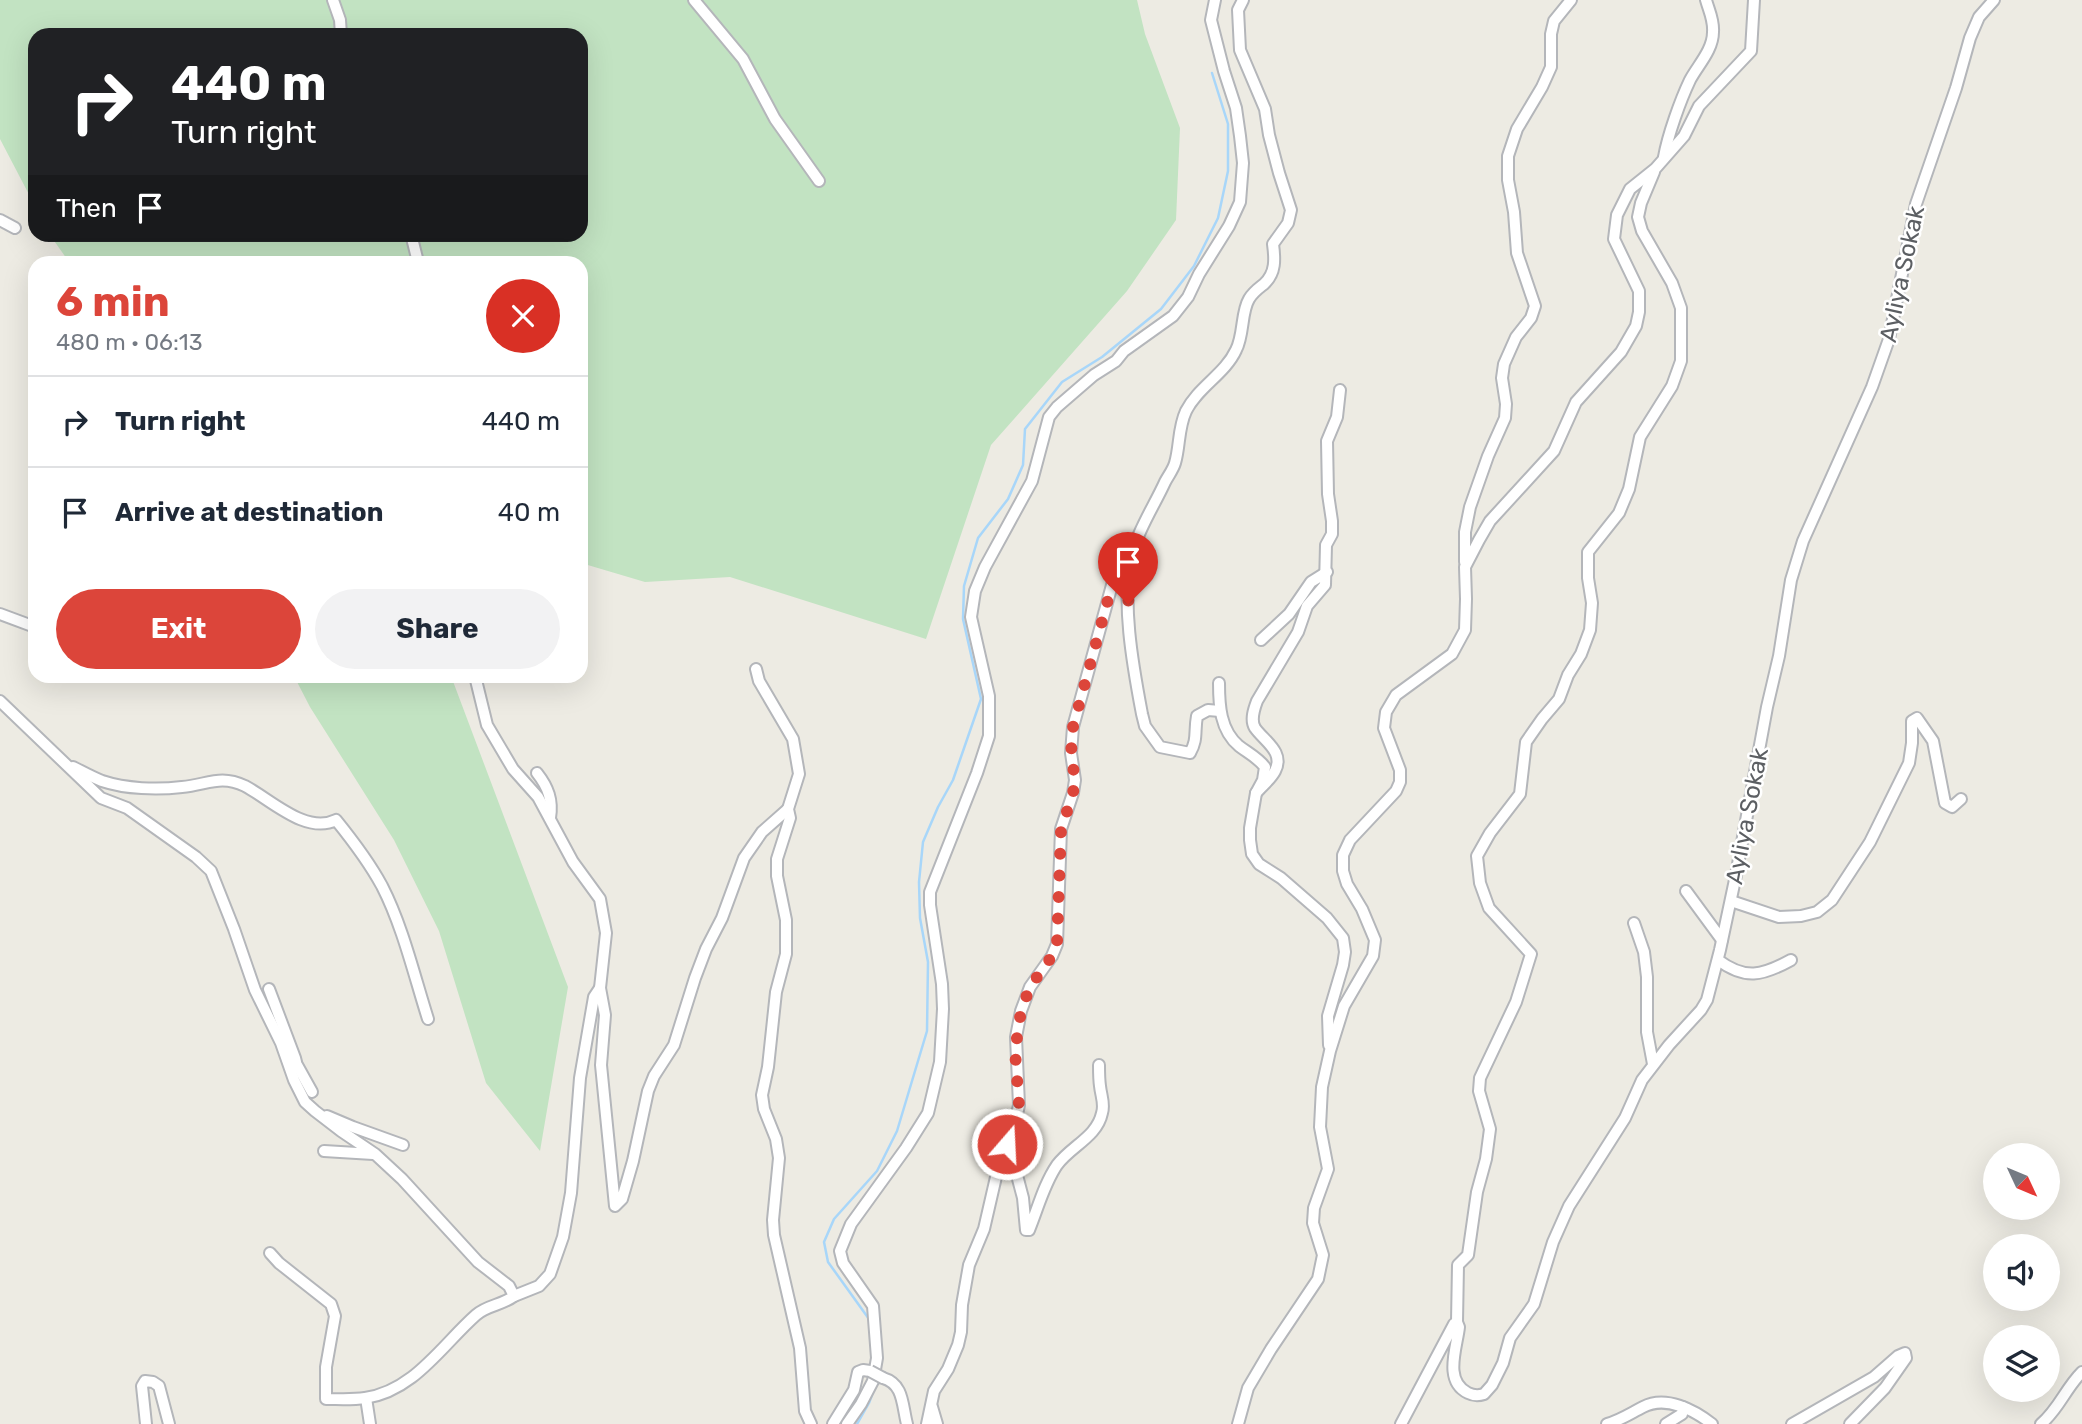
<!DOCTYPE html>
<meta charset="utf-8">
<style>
body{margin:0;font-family:Rubik,sans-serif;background:#f2f2f3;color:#1f2937;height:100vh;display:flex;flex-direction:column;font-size:26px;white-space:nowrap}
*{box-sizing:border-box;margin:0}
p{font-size:23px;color:#747a83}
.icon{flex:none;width:38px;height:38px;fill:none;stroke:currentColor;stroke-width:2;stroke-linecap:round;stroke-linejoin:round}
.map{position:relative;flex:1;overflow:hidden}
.side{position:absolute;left:28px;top:256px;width:560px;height:427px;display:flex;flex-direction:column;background:#fff;border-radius:21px;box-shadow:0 7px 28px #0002}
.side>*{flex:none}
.banner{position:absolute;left:28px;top:28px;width:560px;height:214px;border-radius:21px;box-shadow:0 7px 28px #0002;background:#202124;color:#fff;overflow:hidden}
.needle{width:46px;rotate:134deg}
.fabs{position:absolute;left:1983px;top:1143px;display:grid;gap:14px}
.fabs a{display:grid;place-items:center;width:77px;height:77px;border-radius:50%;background:#fff;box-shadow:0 7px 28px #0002;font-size:35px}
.pin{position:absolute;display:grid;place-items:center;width:60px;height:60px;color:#fff;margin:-72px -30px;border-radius:50% 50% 50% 0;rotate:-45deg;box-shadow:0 0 7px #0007}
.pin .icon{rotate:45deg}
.me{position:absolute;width:77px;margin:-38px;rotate:19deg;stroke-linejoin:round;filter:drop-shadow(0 0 5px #0008)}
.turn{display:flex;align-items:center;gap:24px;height:147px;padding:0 28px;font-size:32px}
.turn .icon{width:91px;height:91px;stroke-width:2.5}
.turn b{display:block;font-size:49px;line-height:60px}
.then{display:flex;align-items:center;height:66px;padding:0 28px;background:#0003;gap:14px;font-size:26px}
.round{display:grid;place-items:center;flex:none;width:74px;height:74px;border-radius:37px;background:#f2f2f3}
.head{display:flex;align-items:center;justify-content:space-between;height:119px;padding:0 28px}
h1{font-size:42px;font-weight:700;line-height:52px;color:#dc453a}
.action{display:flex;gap:14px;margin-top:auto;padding:14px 28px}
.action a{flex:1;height:80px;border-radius:42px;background:#dc453a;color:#fff;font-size:28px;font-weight:700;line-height:80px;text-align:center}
.action a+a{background:#f2f2f3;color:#1f2937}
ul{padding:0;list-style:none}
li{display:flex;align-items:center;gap:21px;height:91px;padding:0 28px;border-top:2px solid #e0e1e3}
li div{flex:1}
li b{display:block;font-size:26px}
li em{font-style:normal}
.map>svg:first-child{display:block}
.green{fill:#c2e3c2}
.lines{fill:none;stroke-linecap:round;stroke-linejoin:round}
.stream{stroke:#a8d6f9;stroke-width:2.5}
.minor-casing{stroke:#b4b6ba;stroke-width:14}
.minor{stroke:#fff;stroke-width:10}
.minor-bridge-casing{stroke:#b4b6ba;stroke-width:14;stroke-linecap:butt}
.minor-bridge{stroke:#fff;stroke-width:10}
.route{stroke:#dc453a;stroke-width:12;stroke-dasharray:0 21.6}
.labels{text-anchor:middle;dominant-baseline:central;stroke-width:5;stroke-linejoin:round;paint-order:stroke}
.street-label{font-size:24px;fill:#5c5f63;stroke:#fff}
</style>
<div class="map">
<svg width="2082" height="1424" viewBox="0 0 2082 1424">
<rect width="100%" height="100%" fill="#edebe3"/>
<!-- green -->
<g class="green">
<polygon points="0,0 1137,0 1145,34 1180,128 1176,220 1127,291 991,445 926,639 730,577 645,582 581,563 581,262 69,262 50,235 581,234 581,35 35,35 35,206 0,139"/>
<polygon points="294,676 451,676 568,987 540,1151 486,1083 439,931 394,840 310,707"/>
</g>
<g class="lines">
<!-- stream -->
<g class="stream">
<polyline points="869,1319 828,1262 824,1242 834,1219 877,1171 897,1131 927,1031 928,962 920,918 919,882 923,842 938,807 953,780 981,699 963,619 964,586 978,538 1008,499 1023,465 1025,429 1062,382 1102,357 1161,309 1194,266 1218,218 1228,171 1228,124 1212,73"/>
<polyline points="857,1424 869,1403 873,1392"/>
</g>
<defs>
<g id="minor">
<polyline points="333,0 340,20 341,35"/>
<polyline points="694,0 743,59 775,119 819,181"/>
<path d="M1664,157C1668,135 1680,101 1690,80C1698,65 1713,50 1713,32C1714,20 1709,11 1706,0"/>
<polyline points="0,220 15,228"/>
<polyline points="411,234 418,262"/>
<polyline points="1465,562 1465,532 1470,507 1488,456 1505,418 1506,404 1502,378 1504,364 1516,337 1531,318 1535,306 1517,253 1514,212 1508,180 1508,156 1517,129 1542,87 1551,67 1551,34 1554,21 1571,0"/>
<polyline points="0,614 35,627"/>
<polyline points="1261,640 1289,614 1311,582 1327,572"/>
<polyline points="756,669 759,681 793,739 799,774 788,809 790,818 777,859 777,876 786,920 786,954 776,992 768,1067 762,1095 764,1109 776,1139 779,1158 773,1220 774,1235 800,1348 805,1411 811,1424"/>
<polyline points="475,676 487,725 513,769 538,797 573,862 600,899 606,933 600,988 605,1015 601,1065 615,1206 622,1199 633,1161 648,1091 654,1076 674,1045 695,978 706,949 722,918 744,858 762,832 788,809"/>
<path d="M1219,683C1219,705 1220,730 1239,746C1248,753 1257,757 1265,767L1263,780L1256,793L1250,828V840L1252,854L1259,864L1281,878L1327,918L1343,938L1345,952L1343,965L1328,1016L1329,1045"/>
<path d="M0,701L101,798L127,808L196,857L211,871L234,929L255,990L281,1043L294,1080L305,1102L315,1111L341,1131L375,1154L402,1179L478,1262L509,1286L514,1296C503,1305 487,1305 476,1315C442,1345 414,1391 365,1398C352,1400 339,1399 326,1399V1367L335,1316L331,1304L279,1263L270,1253"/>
<path d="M1220,711L1208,710L1197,716C1194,732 1198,739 1190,753L1160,747L1145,726L1142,714C1133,667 1120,597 1133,550C1140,527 1155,504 1165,482C1168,476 1173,470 1175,463C1180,446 1178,428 1186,411C1198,387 1225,374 1236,350C1244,335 1241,312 1249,299C1253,292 1259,288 1264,284C1276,273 1275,259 1273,244L1288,223L1291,210L1279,173L1269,135L1265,109L1240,50L1238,10L1243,0"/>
<path d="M73,767C83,772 92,777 102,781C126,789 157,790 182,787C207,785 220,774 245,786C270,799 306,835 336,820C353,841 369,862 382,886C403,927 414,975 428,1019"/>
<path d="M537,773C548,787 553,800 550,818"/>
<path d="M1256,793C1262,786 1271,779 1275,771C1285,752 1264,741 1255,728C1250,720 1254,709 1257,701L1298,632L1307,606L1325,585L1326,545L1332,534V521L1328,494L1327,441L1337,417L1340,390"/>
<polyline points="1686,891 1722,940"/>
<polyline points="1731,901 1779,917 1801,916 1817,912 1832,900 1870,842 1909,763 1912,743 1912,721 1917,718 1933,741 1945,803 1952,807 1961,799"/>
<polyline points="1634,923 1644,952 1647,977 1647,1032 1653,1064"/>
<path d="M1718,960C1745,980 1762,976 1791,960"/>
<polyline points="269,989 295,1058 296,1062 290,1067"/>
<polyline points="290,1067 297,1065 312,1092"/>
<polyline points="327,1116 353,1127 403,1145"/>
<path d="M1014,1138L1013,1160L1023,1198L1026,1230H1029C1038,1208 1044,1184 1057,1165C1071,1146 1097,1137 1102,1113C1105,1104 1101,1096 1100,1086C1099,1079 1099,1072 1099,1065"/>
<polyline points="324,1151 373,1154"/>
<polyline points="514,1296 539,1286 550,1274 563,1237 571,1193 580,1078 594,997 600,988"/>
<polyline points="1457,1322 1458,1265 1468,1255 1477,1192 1486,1159 1490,1129 1479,1091 1480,1078 1516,1002 1531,954 1489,908 1480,883 1477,856 1490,833 1520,794 1526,742 1542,719 1559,699 1568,675 1581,654 1590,630 1592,603 1588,578 1588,552 1619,513 1629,489 1640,437 1672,386 1681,361 1681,308 1672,283 1642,231 1638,217 1641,203 1654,172"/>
<path d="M883,1378C904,1384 902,1405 907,1424"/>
<polyline points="366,1398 370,1424"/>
<polyline points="932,1407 937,1424"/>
<polyline points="146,1424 142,1386 145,1381 153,1382 159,1386 169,1424"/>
<polyline points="833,1424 854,1390 858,1372 863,1370 870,1371"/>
<polyline points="847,1424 861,1404 873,1381 877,1358 873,1306 843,1263 840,1251 851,1224 906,1148 928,1113 940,1062 943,1009 942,984 930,905 930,892 977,773 989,736 989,696 971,617 975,591 985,567 1032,481 1049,417 1057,407 1094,375 1116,361 1124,351 1173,316 1188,297 1199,274 1229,226 1240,202 1243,163 1240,136 1236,108 1224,71 1211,20 1215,0"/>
<polyline points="927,1424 934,1391 948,1369 958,1345 961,1332 962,1305 969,1265 984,1229 999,1164 1015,1124 1019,1105 1016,1037 1021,1011 1030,987 1052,956 1057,944 1061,829 1073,793 1075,780 1071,753 1073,727 1115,574 1122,562 1133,551"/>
<polyline points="1238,1424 1248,1388 1271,1349 1318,1279 1323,1255 1313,1223 1314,1208 1328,1169 1320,1127 1322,1087 1330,1051 1344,1006 1373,956 1375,940 1362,909 1347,884 1343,871 1343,855 1350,840 1396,791 1400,782 1400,770 1384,728 1386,712 1396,695 1452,654 1465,630 1466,599 1465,567 1479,540 1490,521 1554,451 1576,402 1621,352 1636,326 1639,312 1639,291 1614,239 1617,215 1630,189 1655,169 1684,136 1699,106 1751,51 1754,0"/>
<path d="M1401,1424L1454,1324L1457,1322L1459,1327C1457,1347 1443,1381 1468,1393C1474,1396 1478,1396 1484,1394L1492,1385L1503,1363L1510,1338L1534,1304L1553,1242L1569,1206L1625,1118L1642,1080L1669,1045L1701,1010L1707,1000L1720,950L1736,875L1767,707L1779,656L1791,580L1803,541L1872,387L1889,339L1916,204L1956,88L1970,38L1979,17L1994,0"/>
<path d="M1607,1424C1621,1420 1631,1413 1643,1407C1666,1395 1694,1410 1712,1424"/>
<polyline points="1666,1424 1682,1414 1683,1407"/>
<polyline points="1792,1424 1874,1377 1898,1356 1905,1353 1906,1358 1885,1388 1850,1424"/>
<path d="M2041,1424C2059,1409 2065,1389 2082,1372"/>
</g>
</defs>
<!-- minor casing -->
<use href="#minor" class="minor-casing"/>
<!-- minor -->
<use href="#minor" class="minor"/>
<defs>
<polyline id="minor-bridge" points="870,1371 883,1378"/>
</defs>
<!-- minor-bridge casing -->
<use href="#minor-bridge" class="minor-bridge-casing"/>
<!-- minor-bridge -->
<use href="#minor-bridge" class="minor-bridge"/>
</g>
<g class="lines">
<!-- route -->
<polyline class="route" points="1007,1144 1015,1124 1019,1105 1015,1051 1021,1011 1030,987 1052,956 1057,944 1061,830 1073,793 1075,780 1071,753 1073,727 1115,574 1122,562 1133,551 1128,604"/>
</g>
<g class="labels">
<!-- street labels -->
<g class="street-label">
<text transform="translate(1902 274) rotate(-78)">Ayliya Sokak</text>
<text transform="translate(1747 816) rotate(-79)">Ayliya Sokak</text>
</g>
</g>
</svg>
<div class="fabs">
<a><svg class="needle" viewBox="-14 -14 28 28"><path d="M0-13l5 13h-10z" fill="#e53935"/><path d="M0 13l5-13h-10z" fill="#747a83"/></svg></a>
<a><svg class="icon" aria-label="sound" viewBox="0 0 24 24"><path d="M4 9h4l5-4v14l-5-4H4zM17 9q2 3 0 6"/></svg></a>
<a><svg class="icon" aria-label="layers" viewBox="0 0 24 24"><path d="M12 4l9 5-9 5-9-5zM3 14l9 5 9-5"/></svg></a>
</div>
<div class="pin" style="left:1128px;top:604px;background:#d93025"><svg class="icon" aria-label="arrive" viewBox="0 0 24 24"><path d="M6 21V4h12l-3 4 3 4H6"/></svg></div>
<svg class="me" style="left:1007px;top:1144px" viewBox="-20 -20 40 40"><circle r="17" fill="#dc453a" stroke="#fff" stroke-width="3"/><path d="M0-11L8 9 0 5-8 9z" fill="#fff"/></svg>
<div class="banner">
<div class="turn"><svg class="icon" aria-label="right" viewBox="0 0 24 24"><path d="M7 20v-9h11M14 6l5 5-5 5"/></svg><div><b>440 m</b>Turn right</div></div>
<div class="then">Then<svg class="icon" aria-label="arrive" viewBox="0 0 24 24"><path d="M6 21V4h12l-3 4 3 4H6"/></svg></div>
</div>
<section class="side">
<div class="head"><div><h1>6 min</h1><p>480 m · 06:13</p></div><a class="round" style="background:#d93025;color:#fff"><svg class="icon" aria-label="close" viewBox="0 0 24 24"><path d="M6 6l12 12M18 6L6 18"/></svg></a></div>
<ul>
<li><svg class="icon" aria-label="right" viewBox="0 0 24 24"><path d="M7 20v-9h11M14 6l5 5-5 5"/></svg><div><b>Turn right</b></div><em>440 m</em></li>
<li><svg class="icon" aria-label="arrive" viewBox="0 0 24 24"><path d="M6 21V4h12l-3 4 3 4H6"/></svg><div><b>Arrive at destination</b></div><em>40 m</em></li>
</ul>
<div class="action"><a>Exit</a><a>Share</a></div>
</section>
</div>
